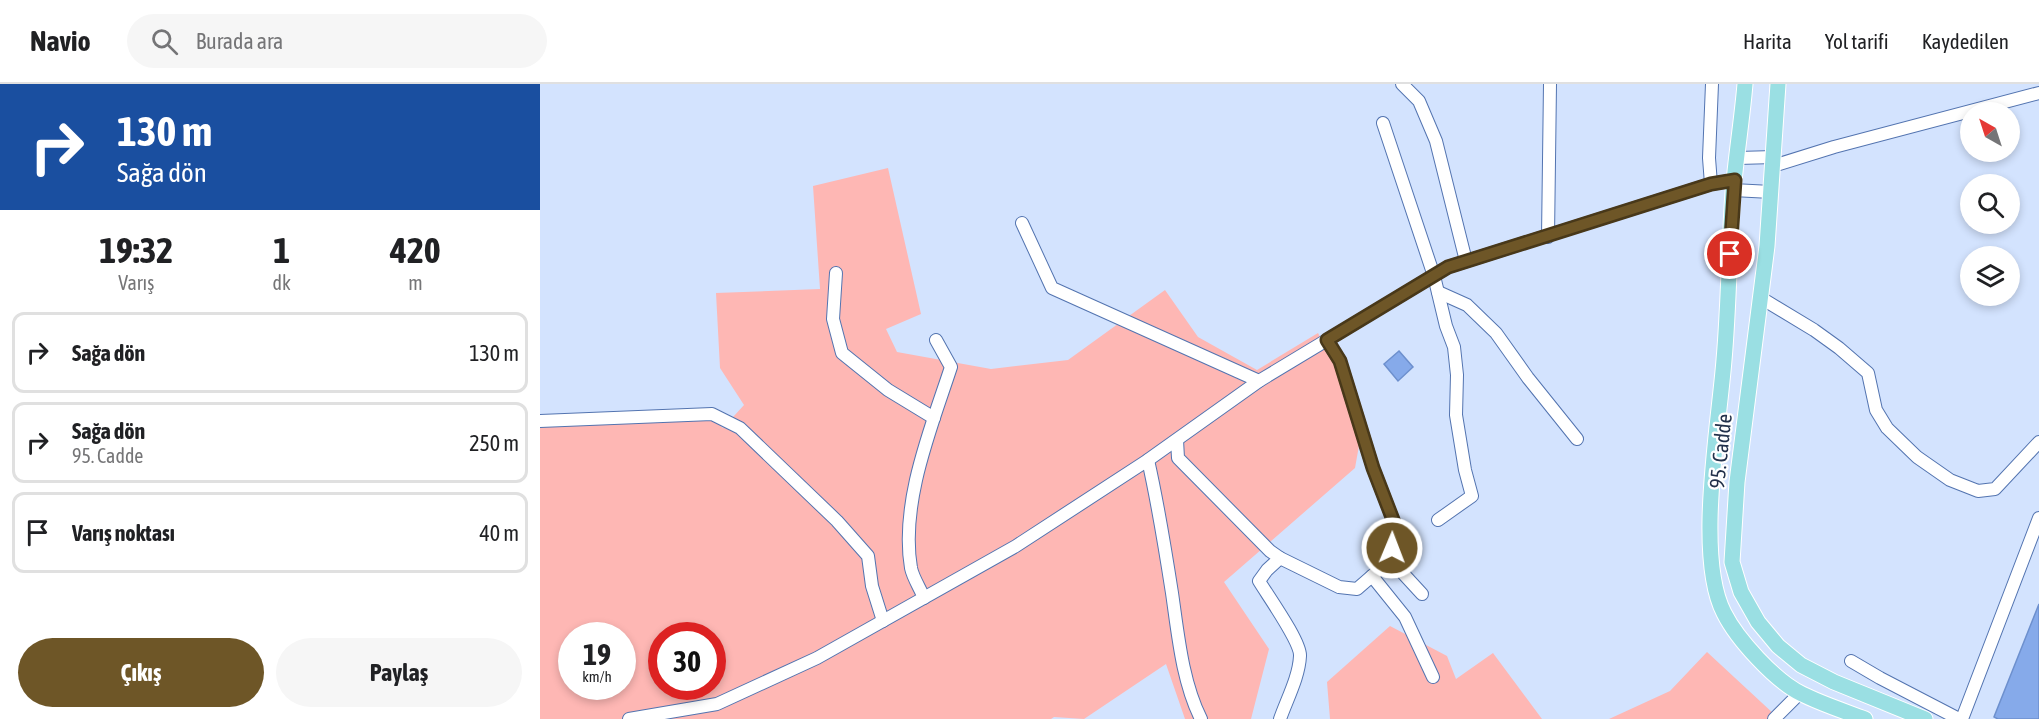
<!DOCTYPE html>
<html lang="tr">
<meta charset="utf-8">
<style>
body{margin:0;font-family:"Asap Condensed",sans-serif;background:#f6f6f6;color:#202124;height:100vh;display:flex;flex-direction:column;font-size:22px;white-space:nowrap}
*{box-sizing:border-box;margin:0}
p{font-size:20px;color:#757577}
.icon{flex:none;width:33px;height:33px;fill:none;stroke:currentColor;stroke-width:2;stroke-linecap:round;stroke-linejoin:round}
.map{position:relative;flex:1;overflow:hidden}
.panel{display:flex;flex-direction:column;background:#fff;width:540px}
.panel>*{flex:none}
.hud{background:#1a4fa0;color:#fff;overflow:hidden}
.needle{width:39px;rotate:321deg}
.controls{position:absolute;left:1420px;top:18px;display:grid;gap:12px}
.controls a{display:grid;place-items:center;width:60px;height:60px;border-radius:50%;background:#fff;box-shadow:0 3px 9px #0003;font-size:30px}
.speed{position:absolute;left:18px;top:538px;display:flex;gap:12px;font-size:30px;font-weight:700;text-align:center}
.speed>*{display:grid;place-content:center;width:78px;height:78px;border-radius:50%;background:#fff;box-shadow:0 3px 9px #0003;line-height:1}
.speed small{font-size:15px;font-weight:400}
.speed .limit{border:9px solid #d22;background:#fff;color:#111}
.pin{position:absolute;display:grid;place-items:center;width:51px;height:51px;color:#fff;margin:-26px;border:3px solid #fff;border-radius:50%;box-shadow:0 2px 6px #0007}
.me{position:absolute;width:66px;margin:-33px;rotate:1deg;stroke-linejoin:round;filter:drop-shadow(0 0 4px #0008)}
.turn{display:flex;align-items:center;gap:21px;height:126px;padding:0 18px;font-size:27px}
.turn .icon{width:78px;height:78px;stroke-width:2.5}
.turn b{display:block;font-size:42px;line-height:51px}
.eta{display:flex;justify-content:space-evenly;align-items:center;height:102px;text-align:center}
.eta b{font-size:36px;font-weight:700;line-height:42px}
.action{display:flex;gap:12px;margin-top:auto;padding:12px 18px}
.action a{flex:1;height:69px;border-radius:36px;background:#6e5627;color:#fff;font-size:24px;font-weight:700;line-height:69px;text-align:center}
.action a+a{background:#f6f6f6;color:#202124}
ul{padding:0;list-style:none}
li{display:flex;align-items:center;gap:18px;height:81px;margin:0 12px 9px;padding:0 6px;border:3px solid #e0e0e0;border-radius:12px}
li div{flex:1}
li b{display:block;font-size:22px}
li em{font-style:normal}
header{display:flex;align-items:center;gap:36px;box-sizing:border-box;height:84px;padding:0 30px;background:#fff;border-bottom:2px solid #e0e0e0}
header strong{font-size:28px}
nav{display:flex;gap:33px;margin-inline-start:auto;font-size:21px}
.search{width:420px;height:54px;background:#f6f6f6;display:flex;align-items:center;gap:15px;box-sizing:border-box;padding:0 21px;border-radius:33px;color:#757577;font-size:22px}
main{display:flex;flex:1;min-height:0}
.map>svg:first-child{display:block}
.green{fill:#feb7b4;fill-rule:evenodd}
.building{fill:#86aaea;stroke:#6d90ce;stroke-width:1.5}
.lines{fill:none;stroke-linecap:round;stroke-linejoin:round}
.minor-casing{stroke:#5374b0;stroke-width:14}
.major-casing{stroke:#fff;stroke-width:17}
.minor{stroke:#fff;stroke-width:12}
.major{stroke:#9adfe3;stroke-width:15}
.route-casing{stroke:#483819;stroke-width:15}
.route{stroke:#6e5627;stroke-width:10}
.labels{text-anchor:middle;dominant-baseline:central;stroke-width:4.5;stroke-linejoin:round;paint-order:stroke}
.street-label{font-size:21px;fill:#22314b;stroke:#fff}
</style>
<header>
<strong>Navio</strong>
<div class="search"><svg class="icon" aria-label="search" viewBox="0 0 24 24"><circle cx="10" cy="10" r="6"/><path d="M15 15l6 6"/></svg>Burada ara</div>
<nav><a>Harita</a><a>Yol tarifi</a><a>Kaydedilen</a></nav>
</header>
<main>
<section class="panel">
<div class="hud">
<div class="turn"><svg class="icon" aria-label="right" viewBox="0 0 24 24"><path d="M7 20v-9h11M14 6l5 5-5 5"/></svg><div><b>130 m</b>Sağa dön</div></div>
</div>
<div class="eta">
<div><b>19:32</b><p>Varış</p></div>
<div><b>1</b><p>dk</p></div>
<div><b>420</b><p>m</p></div>
</div>
<ul>
<li><svg class="icon" aria-label="right" viewBox="0 0 24 24"><path d="M7 20v-9h11M14 6l5 5-5 5"/></svg><div><b>Sağa dön</b></div><em>130 m</em></li>
<li><svg class="icon" aria-label="right" viewBox="0 0 24 24"><path d="M7 20v-9h11M14 6l5 5-5 5"/></svg><div><b>Sağa dön</b><p>95. Cadde</p></div><em>250 m</em></li>
<li><svg class="icon" aria-label="arrive" viewBox="0 0 24 24"><path d="M6 21V4h12l-3 4 3 4H6"/></svg><div><b>Varış noktası</b></div><em>40 m</em></li>
</ul>
<div class="action"><a>Çıkış</a><a>Paylaş</a></div>
</section>
<div class="map">
<svg width="1499" height="635" viewBox="0 0 1499 635">
<rect width="100%" height="100%" fill="#d3e3fe"/>
<!-- green -->
<g class="green">
<path d="M348,84L381,230L346,245L357,268L451,285L528,276L625,206L658,253L717,286L778,249L795,281L820,356L815,384L684,498L729,565L711,635H645L626,580L544,635L514,633L511,635H0V333L164,326L183,344L204,321L180,284L176,209L280,205L273,102ZM32,552H82V603H32ZM122,552H172V603H122Z"/>
<polygon points="850,542 907,572 916,595 953,569 1002,635 790,635 787,598"/>
<polygon points="1167,568 1235,631 1231,635 1069,635 1130,607"/>
</g>
<!-- building -->
<g class="building">
<polygon points="859,267 873,283 858,297 844,280"/>
<polygon points="1499,520 1499,635 1458,635 1454,633"/>
</g>
<g class="lines">
<defs>
<g id="minor">
<polyline points="862,0 879,17 896,57 926,177"/>
<polyline points="843,39 894,192 906,242 914,263 917,291 916,331 925,386 932,412 898,436"/>
<polyline points="1198,74 1234,73"/>
<polyline points="1233,82 1294,63 1499,9"/>
<polyline points="1171,100 1169,74 1172,0"/>
<polyline points="1193,106 1231,108"/>
<polyline points="482,139 512,204 719,297"/>
<polyline points="1008,153 1010,0"/>
<polyline points="296,189 293,235 302,269 348,306 394,334"/>
<polyline points="898,208 927,221 956,249 988,294 1037,355"/>
<polyline points="1221,214 1274,246 1299,264 1328,289 1336,326 1347,344 1377,373 1410,396 1438,407 1455,405 1499,358"/>
<polyline points="0,337 172,330 200,344 297,437 328,472 332,502 343,537"/>
<polyline points="637,356 638,374 730,467 740,474 799,503 817,505 840,485 852,464 855,441 833,384 800,277 787,257"/>
<path d="M608,376C618,420 625,464 632,509C638,550 642,597 661,635"/>
<polyline points="847,472 882,510"/>
<polyline points="832,492 865,533 893,593"/>
<path d="M384,514C380,504 373,494 371,484C360,419 391,344 411,283L396,256"/>
<polyline points="1311,577 1340,594 1419,635"/>
<polyline points="89,635 177,620 277,574 476,462 608,376 719,297 908,183 1171,100 1195,96"/>
<path d="M740,635C747,615 759,593 760,572C761,558 728,512 719,497L727,486L740,474"/>
<polyline points="1234,635 1260,609"/>
<polyline points="1422,635 1499,434"/>
</g>
<g id="major">
<path d="M1205,0C1202,36 1196,72 1193,108C1189,164 1189,220 1184,276C1179,341 1155,473 1184,529C1197,555 1235,597 1262,610C1282,620 1304,627 1325,635"/>
<polyline points="1238,0 1227,162 1197,398 1192,478 1201,508 1218,538 1238,562 1261,581 1294,598 1385,635"/>
</g>
</defs>
<!-- minor casing -->
<use href="#minor" class="minor-casing"/>
<!-- major casing -->
<use href="#major" class="major-casing"/>
<!-- minor -->
<use href="#minor" class="minor"/>
<!-- major -->
<use href="#major" class="major"/>
</g>
<g class="lines">
<defs>
<polyline id="route" points="852,464 855,441 833,384 800,277 787,256 908,183 1171,100 1195,96 1190,170"/>
</defs>
<!-- route casing -->
<use href="#route" class="route-casing"/>
<!-- route -->
<use href="#route" class="route"/>
</g>
<g class="labels">
<!-- street labels -->
<g class="street-label">
<text transform="translate(1180 367) rotate(-84)">95. Cadde</text>
</g>
</g>
</svg>
<div class="controls">
<a><svg class="needle" viewBox="-14 -14 28 28"><path d="M0-13l5 13h-10z" fill="#e53935"/><path d="M0 13l5-13h-10z" fill="#757577"/></svg></a>
<a><svg class="icon" aria-label="search" viewBox="0 0 24 24"><circle cx="10" cy="10" r="6"/><path d="M15 15l6 6"/></svg></a>
<a><svg class="icon" aria-label="layers" viewBox="0 0 24 24"><path d="M12 4l9 5-9 5-9-5zM3 14l9 5 9-5"/></svg></a>
</div>
<div class="speed"><div>19<small>km/h</small></div><div class="limit">30</div></div>
<div class="pin" style="left:1190px;top:170px;background:#d93025"><svg class="icon" aria-label="arrive" viewBox="0 0 24 24"><path d="M6 21V4h12l-3 4 3 4H6"/></svg></div>
<svg class="me" style="left:852px;top:464px" viewBox="-20 -20 40 40"><circle r="17" fill="#6e5627" stroke="#fff" stroke-width="3"/><path d="M0-11L8 9 0 5-8 9z" fill="#fff"/></svg>
</div>
</main>
